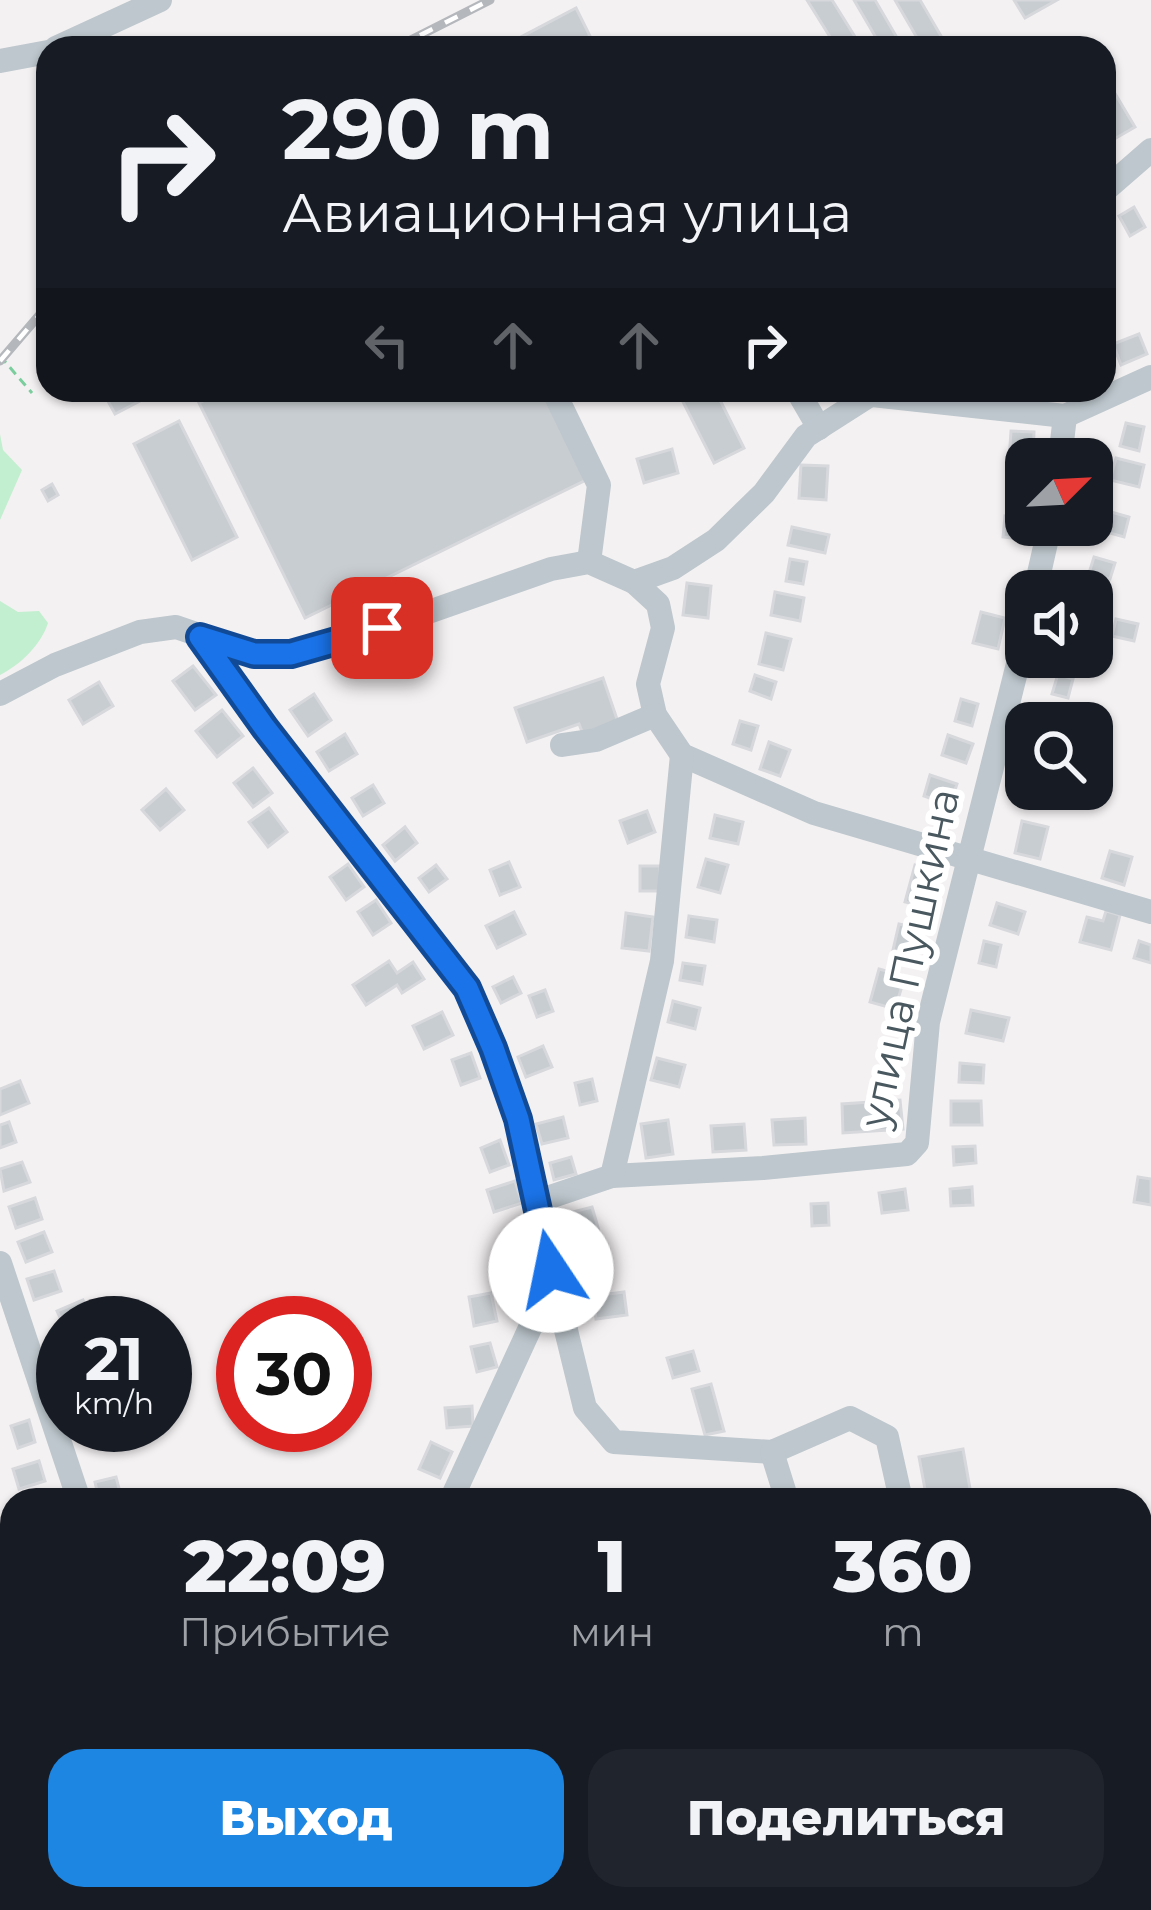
<!DOCTYPE html>
<html lang="ru">
<meta charset="utf-8">
<style>
body{margin:0;font-family:Montserrat,sans-serif;background:#20242c;color:#f1f3f6;height:100vh;display:flex;flex-direction:column;font-size:45px;white-space:nowrap}
*{box-sizing:border-box;margin:0}
p{font-size:39px;color:#9ea1a6}
.icon{flex:none;width:66px;height:66px;fill:none;stroke:currentColor;stroke-width:2;stroke-linecap:round;stroke-linejoin:round}
.map{position:relative;flex:1;overflow:hidden}
.panel{position:absolute;left:0px;top:1488px;width:1152px;height:423px;display:flex;flex-direction:column;background:#171b24;border-radius:36px 36px 0 0;box-shadow:0 3px 9px #0004}
.panel>*{flex:none}
.top-card{position:absolute;left:36px;top:36px;width:1080px;height:366px;border-radius:36px;box-shadow:0 3px 9px #0004;background:#171b24;color:#f1f3f6;overflow:hidden}
.needle{width:78px;rotate:66deg}
.fabs{position:absolute;left:1005px;top:438px;display:grid;gap:24px}
.fabs a{display:grid;place-items:center;width:108px;height:108px;border-radius:24px;background:#171b24;box-shadow:0 3px 9px #0004;font-size:60px}
.speed{position:absolute;left:36px;top:1296px;display:flex;gap:24px;font-size:60px;font-weight:700;text-align:center}
.speed>*{display:grid;place-content:center;width:156px;height:156px;border-radius:50%;background:#171b24;box-shadow:0 3px 9px #0004;line-height:1}
.speed small{font-size:30px;font-weight:400}
.speed .limit{border:18px solid #d22;background:#fff;color:#111}
.pin{position:absolute;display:grid;place-items:center;width:102px;height:102px;color:#fff;margin:-51px;border-radius:24px;box-shadow:0 6px 18px #0006}
.me{position:absolute;width:132px;margin:-66px;rotate:349deg;stroke-linejoin:round;filter:drop-shadow(0 0 9px #0008)}
.turn{display:flex;align-items:center;gap:42px;height:252px;padding:0 48px;font-size:54px}
.turn .icon{width:156px;height:156px;stroke-width:2.5}
.turn b{display:block;font-size:84px;line-height:102px}
.lanes{display:flex;align-items:center;height:114px;padding:0 48px;background:#0003;justify-content:center;gap:60px;direction:ltr}
.lanes .off{opacity:.35}
.eta{display:flex;justify-content:space-evenly;align-items:center;height:204px;text-align:center}
.eta b{font-size:72px;font-weight:800;line-height:84px}
.primary-button{display:flex;gap:24px;margin-top:auto;padding:24px 48px}
.primary-button a{flex:1;height:138px;border-radius:36px;background:#1d86e2;color:#fff;font-size:48px;font-weight:800;line-height:138px;text-align:center}
.primary-button a+a{background:#20242c;color:#f1f3f6}
.map>svg:first-child{display:block}
.green{fill:#c2efcf}
.building{fill:#c8cdd1;stroke:#d6d8dc;stroke-width:3}
.lines{fill:none;stroke-linecap:round;stroke-linejoin:round}
.path{stroke:#7acd9c;stroke-width:3;stroke-dasharray:9 6;stroke-linecap:butt}
.minor{stroke:#bdc7cd;stroke-width:24}
.rail-casing{stroke:#b4b7bb;stroke-width:9}
.rail{stroke:#fff;stroke-width:4.5;stroke-dasharray:14;stroke-linecap:butt}
.route-casing{stroke:#114b97;stroke-width:30}
.route{stroke:#1a73e8;stroke-width:21}
.labels{text-anchor:middle;dominant-baseline:central;stroke-width:12;stroke-linejoin:round;paint-order:stroke}
.street-label{font-size:42px;fill:#49575f;stroke:#fff}
</style>
<div class="map">
<svg width="1151" height="1910" viewBox="0 0 1151 1910">
<rect width="100%" height="100%" fill="#f4f1f2"/>
<!-- green -->
<g class="green">
<polygon points="0,434 3,450 22,470 0,520"/>
<path d="M0,601L18,612L39,611L48,623C41,645 20,665 0,675Z"/>
</g>
<!-- building -->
<g class="building">
<polygon points="807,0 832,0 862,48 837,48"/>
<polygon points="854,0 875,0 903,48 882,48"/>
<polygon points="895,0 920,0 948,48 923,48"/>
<polygon points="1014,0 1057,0 1025,18"/>
<polygon points="576,8 590,36 566,48 500,48"/>
<polygon points="1104,75 1135,127 1104,145"/>
<polygon points="1134,207 1145,227 1130,236 1119,216"/>
<polygon points="1139,334 1147,354 1121,365 1113,344"/>
<polygon points="102,390 136,390 142,400 115,414"/>
<polygon points="226,390 544,390 588,479 305,618 199,403"/>
<polygon points="677,390 715,390 744,448 714,463"/>
<polygon points="179,421 237,537 192,560 134,444"/>
<polygon points="1126,423 1144,427 1139,451 1120,446"/>
<polygon points="1011,431 1034,432 1033,459 1009,460"/>
<polygon points="672,449 678,473 644,483 637,459"/>
<polygon points="1116,458 1144,465 1139,487 1110,480"/>
<polygon points="801,465 828,466 826,500 799,498"/>
<polygon points="52,484 58,495 48,501 42,490"/>
<polygon points="1012,484 1026,486 1026,508 1010,506"/>
<polygon points="1104,510 1129,517 1124,537 1099,530"/>
<polygon points="1005,516 1026,518 1026,525 1031,525 1029,540 1003,537"/>
<polygon points="792,527 829,535 825,553 788,545"/>
<polygon points="1094,557 1115,563 1110,579 1089,573"/>
<polygon points="790,559 807,562 803,584 786,581"/>
<polygon points="687,583 711,586 708,618 683,615"/>
<polygon points="775,592 804,598 800,621 771,615"/>
<polygon points="1092,609 1108,613 1102,638 1092,635"/>
<polygon points="981,612 1005,618 998,649 973,643"/>
<polygon points="1116,619 1138,624 1134,641 1112,636"/>
<polygon points="766,633 791,639 783,670 759,664"/>
<polygon points="193,666 216,695 195,710 173,681"/>
<polygon points="1058,674 1073,679 1068,698 1052,694"/>
<polygon points="755,675 776,682 771,699 750,691"/>
<polygon points="603,678 618,722 583,734 579,724 527,742 515,708"/>
<polygon points="99,682 113,706 83,724 69,700"/>
<polygon points="314,694 331,720 308,736 290,710"/>
<polygon points="961,699 978,704 972,726 955,721"/>
<polygon points="222,710 243,736 217,757 196,731"/>
<polygon points="740,721 758,726 751,750 733,744"/>
<polygon points="345,734 357,754 329,771 317,752"/>
<polygon points="948,735 973,744 966,763 942,755"/>
<polygon points="769,742 790,750 780,776 760,769"/>
<polygon points="253,768 272,793 253,807 234,783"/>
<polygon points="930,775 957,784 950,805 924,796"/>
<polygon points="373,785 384,803 363,816 352,798"/>
<polygon points="166,789 184,810 160,830 142,810"/>
<polygon points="1032,789 1064,789 1060,804 1030,796"/>
<polygon points="269,808 287,832 268,847 249,822"/>
<polygon points="647,811 655,832 628,843 620,821"/>
<polygon points="715,815 743,822 738,844 710,838"/>
<polygon points="1022,821 1048,827 1040,859 1015,853"/>
<polygon points="405,827 417,843 395,861 383,845"/>
<polygon points="1110,851 1132,857 1124,885 1102,878"/>
<polygon points="706,859 728,865 720,893 698,887"/>
<polygon points="509,862 520,887 500,895 490,870"/>
<polygon points="348,864 364,887 346,900 330,877"/>
<polygon points="436,865 447,879 429,892 419,878"/>
<polygon points="915,865 935,870 925,907 905,902"/>
<rect x="640" y="866" width="20" height="25"/>
<polygon points="376,900 391,923 373,935 358,912"/>
<polygon points="997,903 1025,912 1018,934 990,925"/>
<polygon points="1106,911 1120,915 1111,950 1080,942 1087,917 1103,921"/>
<polygon points="514,912 525,934 497,948 486,926"/>
<polygon points="626,913 653,917 649,951 622,948"/>
<polygon points="689,916 717,920 714,942 686,937"/>
<polygon points="899,924 920,929 913,955 893,950"/>
<polygon points="984,941 1001,945 996,967 979,963"/>
<polygon points="1139,941 1151,945 1151,963 1134,958"/>
<polygon points="389,961 397,973 413,962 424,979 402,993 397,985 366,1005 353,985"/>
<polygon points="683,963 705,966 702,984 680,980"/>
<polygon points="879,969 905,976 895,1009 870,1002"/>
<polygon points="513,977 521,993 501,1003 493,987"/>
<polygon points="545,990 553,1011 537,1017 529,996"/>
<polygon points="673,1001 700,1008 695,1029 668,1022"/>
<polygon points="971,1010 1009,1018 1003,1041 966,1033"/>
<polygon points="442,1012 453,1035 424,1049 413,1026"/>
<polygon points="543,1046 552,1067 526,1077 518,1057"/>
<polygon points="471,1053 480,1078 461,1085 452,1060"/>
<polygon points="657,1058 685,1065 679,1087 651,1080"/>
<polygon points="960,1063 984,1065 983,1083 959,1082"/>
<polygon points="592,1079 597,1101 580,1105 575,1083"/>
<polygon points="20,1081 29,1103 0,1115 0,1089"/>
<polygon points="900,1100 903,1129 843,1133 842,1104"/>
<polygon points="951,1101 981,1101 982,1125 951,1125"/>
<polygon points="563,1117 568,1138 542,1144 536,1124"/>
<polygon points="805,1118 806,1144 774,1145 772,1120"/>
<polygon points="668,1120 673,1154 646,1158 641,1124"/>
<polygon points="9,1122 16,1142 0,1148 0,1125"/>
<polygon points="744,1124 746,1150 713,1152 711,1126"/>
<polygon points="500,1140 509,1165 490,1172 481,1148"/>
<polygon points="975,1146 976,1163 954,1165 953,1147"/>
<polygon points="571,1157 576,1174 554,1180 550,1163"/>
<polygon points="22,1162 30,1182 4,1191 0,1169"/>
<polygon points="1138,1177 1151,1179 1151,1205 1134,1202"/>
<polygon points="515,1181 522,1203 494,1212 487,1190"/>
<polygon points="972,1187 973,1205 951,1206 950,1189"/>
<polygon points="905,1189 908,1210 882,1213 879,1193"/>
<polygon points="35,1198 42,1219 16,1228 9,1207"/>
<polygon points="828,1203 829,1225 812,1226 811,1204"/>
<polygon points="592,1207 599,1231 567,1240 561,1215"/>
<polygon points="523,1228 532,1255 510,1262 501,1235"/>
<polygon points="44,1232 52,1252 26,1262 18,1242"/>
<polygon points="54,1271 61,1291 34,1300 27,1279"/>
<polygon points="624,1292 627,1315 596,1319 593,1296"/>
<polygon points="491,1293 497,1321 474,1326 469,1297"/>
<polygon points="83,1300 92,1320 63,1324 57,1311"/>
<polygon points="490,1343 497,1367 477,1372 471,1347"/>
<polygon points="693,1351 699,1371 673,1378 667,1358"/>
<polygon points="711,1384 724,1431 705,1435 692,1389"/>
<polygon points="472,1406 473,1426 447,1428 445,1408"/>
<polygon points="29,1420 35,1442 18,1448 11,1426"/>
<polygon points="101,1425 133,1425 135,1430 106,1439"/>
<polygon points="431,1442 452,1452 440,1478 419,1469"/>
<polygon points="963,1449 972,1500 927,1500 919,1457"/>
<polygon points="39,1461 45,1481 19,1489 13,1469"/>
<polygon points="116,1477 122,1500 99,1500 95,1482"/>
<polygon points="274,1899 299,1899 304,1901 301,1910 270,1910"/>
</g>
<g class="lines">
<!-- path -->
<polyline class="path" points="0,356 32,393"/>
<!-- minor -->
<g class="minor">
<polyline points="56,48 160,0"/>
<polyline points="0,61 48,52"/>
<polyline points="1104,191 1151,150"/>
<polyline points="553,390 599,485 589,562"/>
<polyline points="797,390 819,428"/>
<polyline points="872,395 1065,416 1151,377"/>
<polyline points="1060,459 1065,416"/>
<polyline points="634,582 658,604 663,628 648,684 655,715 682,755 814,813 1151,912"/>
<polyline points="1035,591 1050,525"/>
<polyline points="200,637 265,728 467,988 493,1048 518,1119 551,1271 530,1328 451,1500"/>
<polyline points="0,694 55,665 140,632 176,627 254,654 291,654 346,641 551,569 589,562 634,582 673,568 716,540 764,493 806,436 878,390"/>
<polyline points="562,745 596,740 655,715"/>
<polyline points="612,1176 763,1168 907,1154 917,1143 928,1022 1026,632"/>
<polyline points="538,1201 612,1176 662,961 682,755"/>
<polyline points="0,1263 79,1500"/>
<polyline points="552,1273 585,1408 614,1442 772,1452 850,1418 887,1437 901,1500"/>
<polyline points="772,1452 787,1500"/>
<polyline points="378,1899 381,1910"/>
<polyline points="219,1910 222,1899"/>
</g>
<defs>
<g id="rail">
<polyline points="395,48 490,0"/>
<polyline points="0,361 48,305"/>
</g>
</defs>
<!-- rail casing -->
<use href="#rail" class="rail-casing"/>
<!-- rail -->
<use href="#rail" class="rail"/>
</g>
<g class="lines">
<defs>
<polyline id="route" points="382,628 291,654 254,654 200,637 265,728 467,988 493,1048 518,1119 551,1270"/>
</defs>
<!-- route casing -->
<use href="#route" class="route-casing"/>
<!-- route -->
<use href="#route" class="route"/>
</g>
<g class="labels">
<!-- street labels -->
<g class="street-label">
<text transform="translate(909 958) rotate(-78)">улица Пушкина</text>
</g>
</g>
</svg>
<div class="fabs">
<a><svg class="needle" viewBox="-14 -14 28 28"><path d="M0-13l5 13h-10z" fill="#e53935"/><path d="M0 13l5-13h-10z" fill="#9ea1a6"/></svg></a>
<a><svg class="icon" aria-label="sound" viewBox="0 0 24 24"><path d="M4 9h4l5-4v14l-5-4H4zM17 9q2 3 0 6"/></svg></a>
<a><svg class="icon" aria-label="search" viewBox="0 0 24 24"><circle cx="10" cy="10" r="6"/><path d="M15 15l6 6"/></svg></a>
</div>
<div class="speed"><div>21<small>km/h</small></div><div class="limit">30</div></div>
<div class="pin" style="left:382px;top:628px;background:#d93025"><svg class="icon" aria-label="arrive" viewBox="0 0 24 24"><path d="M6 21V4h12l-3 4 3 4H6"/></svg></div>
<svg class="me" style="left:551px;top:1270px" viewBox="-20 -20 40 40"><circle r="19" fill="#fff"/><path d="M0-13L10 11 0 6-10 11z" fill="#1a73e8"/></svg>
<div class="top-card">
<div class="turn"><svg class="icon" aria-label="right" viewBox="0 0 24 24"><path d="M7 20v-9h11M14 6l5 5-5 5"/></svg><div><b>290 m</b>Авиационная улица</div></div>
<div class="lanes"><svg class="icon off" aria-label="left" viewBox="0 0 24 24"><path d="M17 20v-9H6M10 6l-5 5 5 5"/></svg><svg class="icon off" aria-label="ahead" viewBox="0 0 24 24"><path d="M12 20V5M6 11l6-6 6 6"/></svg><svg class="icon off" aria-label="ahead" viewBox="0 0 24 24"><path d="M12 20V5M6 11l6-6 6 6"/></svg><svg class="icon" aria-label="right" viewBox="0 0 24 24"><path d="M7 20v-9h11M14 6l5 5-5 5"/></svg></div>
</div>
<section class="panel">
<div class="eta">
<div><b>22:09</b><p>Прибытие</p></div>
<div><b>1</b><p>мин</p></div>
<div><b>360</b><p>m</p></div>
</div>
<div class="primary-button"><a>Выход</a><a>Поделиться</a></div>
</section>
</div>
